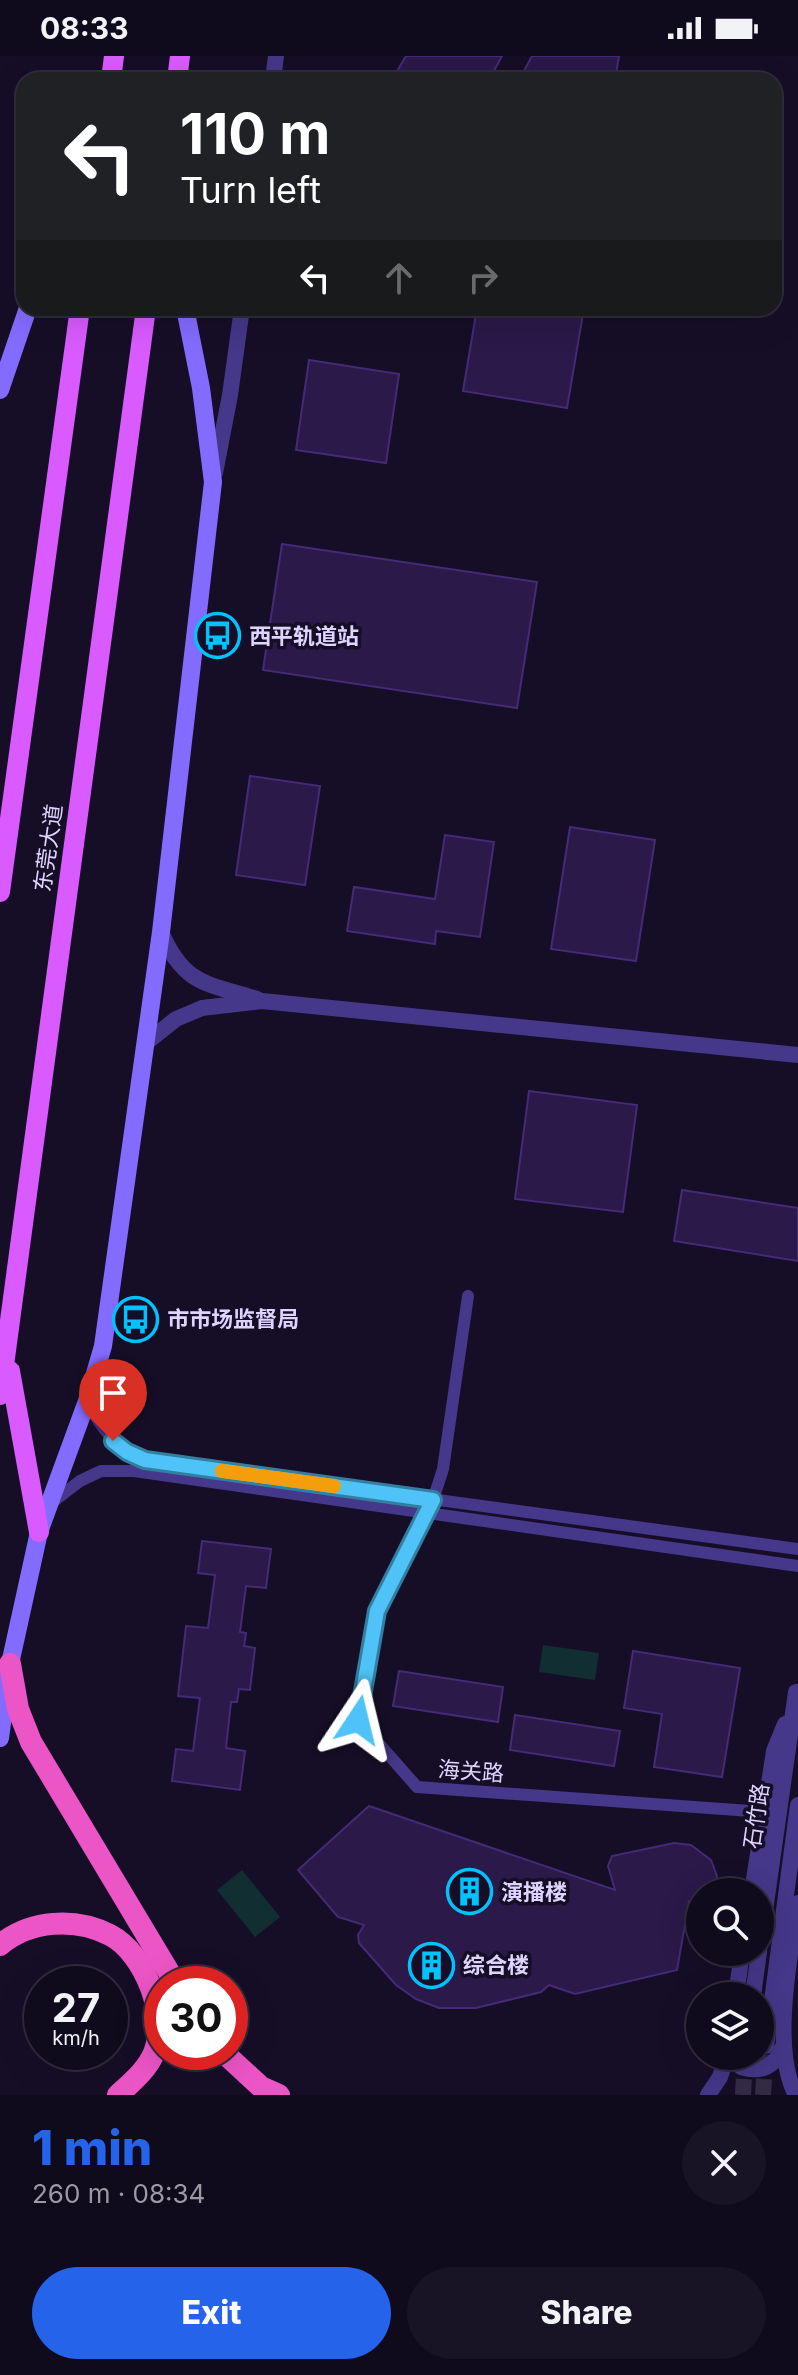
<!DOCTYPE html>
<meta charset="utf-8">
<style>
body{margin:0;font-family:Inter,"Noto Sans SC",sans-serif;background:#191326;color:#f1f3f6;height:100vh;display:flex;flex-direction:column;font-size:30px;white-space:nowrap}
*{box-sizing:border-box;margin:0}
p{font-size:26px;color:#9c9aa4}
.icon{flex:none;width:44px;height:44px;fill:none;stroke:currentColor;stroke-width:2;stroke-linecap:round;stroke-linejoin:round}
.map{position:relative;height:2039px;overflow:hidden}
.details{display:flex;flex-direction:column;background:#100a1d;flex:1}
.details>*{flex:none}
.hud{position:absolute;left:16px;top:16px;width:766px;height:244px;border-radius:24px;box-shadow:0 8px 32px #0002,0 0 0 2px #302b3b;background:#202124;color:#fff;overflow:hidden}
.buttons{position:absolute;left:686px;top:1822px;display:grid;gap:16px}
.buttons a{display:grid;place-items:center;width:88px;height:88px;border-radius:50%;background:#100a1d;box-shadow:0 8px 32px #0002,0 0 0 2px #302b3b;font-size:40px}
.speed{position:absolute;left:24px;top:1910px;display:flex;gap:16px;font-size:40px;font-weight:700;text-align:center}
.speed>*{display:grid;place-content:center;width:104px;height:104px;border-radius:50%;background:#100a1d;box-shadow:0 8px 32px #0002,0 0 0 2px #302b3b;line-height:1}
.speed small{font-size:20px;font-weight:400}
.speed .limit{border:12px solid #d22;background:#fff;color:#111}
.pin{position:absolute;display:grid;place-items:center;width:68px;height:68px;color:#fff;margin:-82px -34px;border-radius:50% 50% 50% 0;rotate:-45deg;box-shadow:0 0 8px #0007}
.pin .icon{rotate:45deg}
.me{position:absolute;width:88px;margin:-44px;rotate:10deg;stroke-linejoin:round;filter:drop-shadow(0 0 6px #0008)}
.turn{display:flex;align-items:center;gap:28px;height:168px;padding:0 32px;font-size:36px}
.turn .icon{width:104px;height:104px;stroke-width:2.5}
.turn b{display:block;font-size:56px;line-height:68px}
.lanes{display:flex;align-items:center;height:76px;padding:0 32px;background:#0003;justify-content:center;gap:40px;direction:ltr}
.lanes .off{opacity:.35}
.round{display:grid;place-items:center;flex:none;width:84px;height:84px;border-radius:42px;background:#191326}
.head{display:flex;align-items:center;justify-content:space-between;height:136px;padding:0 32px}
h1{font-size:48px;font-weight:800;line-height:60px;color:#2563eb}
.action{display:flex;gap:16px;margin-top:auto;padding:16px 32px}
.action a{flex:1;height:92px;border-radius:48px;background:#2563eb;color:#fff;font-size:32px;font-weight:800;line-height:92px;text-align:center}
.action a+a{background:#191326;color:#f1f3f6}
.status{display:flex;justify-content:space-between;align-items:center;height:56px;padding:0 40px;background:#100a1d;direction:ltr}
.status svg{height:22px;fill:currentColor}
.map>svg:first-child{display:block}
.green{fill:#112e32}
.building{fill:#2a1949;stroke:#442a77;stroke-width:2}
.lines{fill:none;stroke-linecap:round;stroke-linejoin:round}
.tertiary-tunnel{stroke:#342c47;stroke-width:16;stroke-dasharray:16 8;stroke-linecap:butt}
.minor{stroke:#453789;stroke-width:12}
.tertiary{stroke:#453789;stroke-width:16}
.secondary{stroke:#846bff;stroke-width:18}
.primary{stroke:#d95bff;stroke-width:20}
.trunk{stroke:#ec55c5;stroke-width:22}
.route-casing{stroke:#337fa1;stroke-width:20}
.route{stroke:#4fc3f7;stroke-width:14}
.slow{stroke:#f59e0b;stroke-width:14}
.labels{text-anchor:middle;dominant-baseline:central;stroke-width:7;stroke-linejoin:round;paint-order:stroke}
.poi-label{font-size:22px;font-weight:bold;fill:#dfd4ff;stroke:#160e27;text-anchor:start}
.street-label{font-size:22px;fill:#dfd4ff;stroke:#160e27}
</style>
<div class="status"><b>08:33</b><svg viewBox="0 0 49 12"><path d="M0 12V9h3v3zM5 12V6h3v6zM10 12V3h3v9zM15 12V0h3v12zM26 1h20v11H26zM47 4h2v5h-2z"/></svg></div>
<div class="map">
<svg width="798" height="2039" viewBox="0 0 798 2039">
<rect width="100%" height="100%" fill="#160e27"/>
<!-- green -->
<g class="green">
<polygon points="543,1589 599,1597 595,1624 539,1616"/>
<polygon points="242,1814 280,1861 255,1881 217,1834"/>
</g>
<!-- building -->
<g class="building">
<polygon points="406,0 502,0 489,24 392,24"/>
<polygon points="532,0 619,0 615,24 519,24"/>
<polygon points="477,252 584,252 567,352 463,335"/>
<polygon points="309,304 399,318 386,407 296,394"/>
<polygon points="282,488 537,526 517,652 263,614"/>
<polygon points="250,720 320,730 305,829 236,819"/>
<polygon points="570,771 655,784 636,905 551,893"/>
<polygon points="445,779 494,786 480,881 436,875 435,888 347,875 354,831 435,843"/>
<polygon points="529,1035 637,1049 623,1156 515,1143"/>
<polygon points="682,1134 798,1152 798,1205 674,1185"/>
<polygon points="202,1485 271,1493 266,1532 246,1530 240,1576 246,1577 244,1590 255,1592 250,1634 239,1633 237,1646 231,1646 226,1692 245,1695 240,1734 172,1725 176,1693 193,1695 200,1642 178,1640 186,1570 208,1572 215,1519 198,1517"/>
<polygon points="633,1595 740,1612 722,1721 654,1711 662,1658 624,1652"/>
<polygon points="399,1615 503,1631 498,1666 393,1650"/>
<polygon points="515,1659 620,1675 614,1710 510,1694"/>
<polygon points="369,1750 615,1834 608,1810 612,1800 674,1787 691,1789 711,1804 717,1820 715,1836 700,1836 700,1846 689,1845 677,1914 575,1938 549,1929 541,1936 476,1952 439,1952 416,1943 396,1929 359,1887 358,1879 364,1869 338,1861 298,1814"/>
</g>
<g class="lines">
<!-- tertiary-tunnel -->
<g class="tertiary-tunnel">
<polyline points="743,2039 745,2000"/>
<polyline points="763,2039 766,1990"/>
</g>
<!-- minor -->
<g class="minor">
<polyline points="468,1240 443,1413 433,1444 377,1555 358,1664 417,1731 765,1756"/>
<path d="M87,1345C101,1373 116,1391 145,1404L798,1493"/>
<polyline points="50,1448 80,1425 101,1415 134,1415 798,1510"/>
</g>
<!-- tertiary -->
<g class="tertiary">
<polyline points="273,24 276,0"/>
<polyline points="215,417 230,339 242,252"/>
<path d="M161,876C184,929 206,927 257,943"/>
<polyline points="147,986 176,963 202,952 262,945 798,999"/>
<polyline points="752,1836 774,1695 785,1668"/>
<polyline points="760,1890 796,1636"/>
<polyline points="736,1940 742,1896"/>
<polyline points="753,1940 759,1896"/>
<polyline points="766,1990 798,1749"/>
<path d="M732,2000L741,2011C761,2017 775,2011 782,1992"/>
<polyline points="708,2039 720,2021 727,2000"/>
<path d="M796,2039C771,1994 790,1898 798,1847"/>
</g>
<!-- secondary -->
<g class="secondary">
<polyline points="0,334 28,252"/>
<polyline points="0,1682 10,1608 39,1476 87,1345 103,1290 161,876 213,426 201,332 185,252"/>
</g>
<!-- primary -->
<g class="primary">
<polyline points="111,24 114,0"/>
<polyline points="177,24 180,0"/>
<polyline points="0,836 80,252"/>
<polyline points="10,1315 39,1476"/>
<polyline points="0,1339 146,252"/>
</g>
<!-- trunk -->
<g class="trunk">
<polyline points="10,1608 18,1653 31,1686 176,1928"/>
<path d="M0,1889C30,1864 75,1861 110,1879C145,1897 169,1961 154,1997C147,2014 131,2027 118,2039"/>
<polyline points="223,1996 261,2031 279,2039"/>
</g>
</g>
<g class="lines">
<defs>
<polyline id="route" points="113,1385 127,1396 145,1404 433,1444 377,1555 358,1664"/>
</defs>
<!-- route casing -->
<use href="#route" class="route-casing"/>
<!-- route -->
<use href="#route" class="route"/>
<!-- slow -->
<polyline class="slow" points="222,1415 334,1430"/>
</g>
<!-- icons -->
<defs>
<symbol id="bus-ring" viewBox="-11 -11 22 22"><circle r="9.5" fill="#160e27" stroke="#00c2ff" stroke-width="1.5"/><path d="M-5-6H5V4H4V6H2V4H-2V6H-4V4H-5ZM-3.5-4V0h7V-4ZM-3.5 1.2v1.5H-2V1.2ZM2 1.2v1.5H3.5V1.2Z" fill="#00c2ff"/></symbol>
<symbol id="building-ring" viewBox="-11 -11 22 22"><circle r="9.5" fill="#160e27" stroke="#00c2ff" stroke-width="1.5"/><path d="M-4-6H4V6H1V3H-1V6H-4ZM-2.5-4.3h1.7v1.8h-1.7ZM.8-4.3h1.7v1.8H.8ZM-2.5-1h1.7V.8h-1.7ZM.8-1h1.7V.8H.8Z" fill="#00c2ff"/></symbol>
</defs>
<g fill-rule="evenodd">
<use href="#bus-ring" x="192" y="554" width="51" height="51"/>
<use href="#bus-ring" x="110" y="1238" width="51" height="51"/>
<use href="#building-ring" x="444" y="1810" width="51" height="51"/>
<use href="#building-ring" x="406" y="1884" width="51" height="51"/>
</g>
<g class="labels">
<!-- poi labels -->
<g class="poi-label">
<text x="249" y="580">西平轨道站</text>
<text x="167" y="1263">市市场监督局</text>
<text x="501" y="1836">演播楼</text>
<text x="463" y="1909">综合楼</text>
</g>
<!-- street labels -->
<g class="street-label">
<text transform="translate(48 792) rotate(-82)">东莞大道</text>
<text transform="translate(471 1715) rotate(4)">海关路</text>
<text transform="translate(756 1760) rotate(-82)">石竹路</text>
</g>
</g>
</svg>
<div class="buttons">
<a><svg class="icon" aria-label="search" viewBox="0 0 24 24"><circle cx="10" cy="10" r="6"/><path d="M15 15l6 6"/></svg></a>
<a><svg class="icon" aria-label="layers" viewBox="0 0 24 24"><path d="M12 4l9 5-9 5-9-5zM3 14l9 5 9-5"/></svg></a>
</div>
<div class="speed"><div>27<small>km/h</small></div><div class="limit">30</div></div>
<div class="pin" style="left:113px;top:1385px;background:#d93025"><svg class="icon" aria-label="arrive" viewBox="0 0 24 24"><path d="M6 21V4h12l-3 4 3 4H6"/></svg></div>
<svg class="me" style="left:358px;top:1664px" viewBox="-20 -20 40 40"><path d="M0-17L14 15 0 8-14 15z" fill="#4fc3f7" stroke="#fff" stroke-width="4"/></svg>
<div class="hud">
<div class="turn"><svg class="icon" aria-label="left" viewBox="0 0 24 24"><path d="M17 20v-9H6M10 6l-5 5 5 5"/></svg><div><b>110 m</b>Turn left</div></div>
<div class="lanes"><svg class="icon" aria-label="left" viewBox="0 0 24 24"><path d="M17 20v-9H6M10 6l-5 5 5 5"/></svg><svg class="icon off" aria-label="ahead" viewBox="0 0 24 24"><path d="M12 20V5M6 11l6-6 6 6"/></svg><svg class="icon off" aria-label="right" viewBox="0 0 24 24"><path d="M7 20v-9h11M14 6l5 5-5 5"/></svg></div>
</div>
</div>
<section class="details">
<div class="head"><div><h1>1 min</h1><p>260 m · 08:34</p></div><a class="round"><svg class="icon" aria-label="close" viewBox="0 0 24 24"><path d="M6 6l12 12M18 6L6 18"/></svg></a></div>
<div class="action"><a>Exit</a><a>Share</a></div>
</section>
